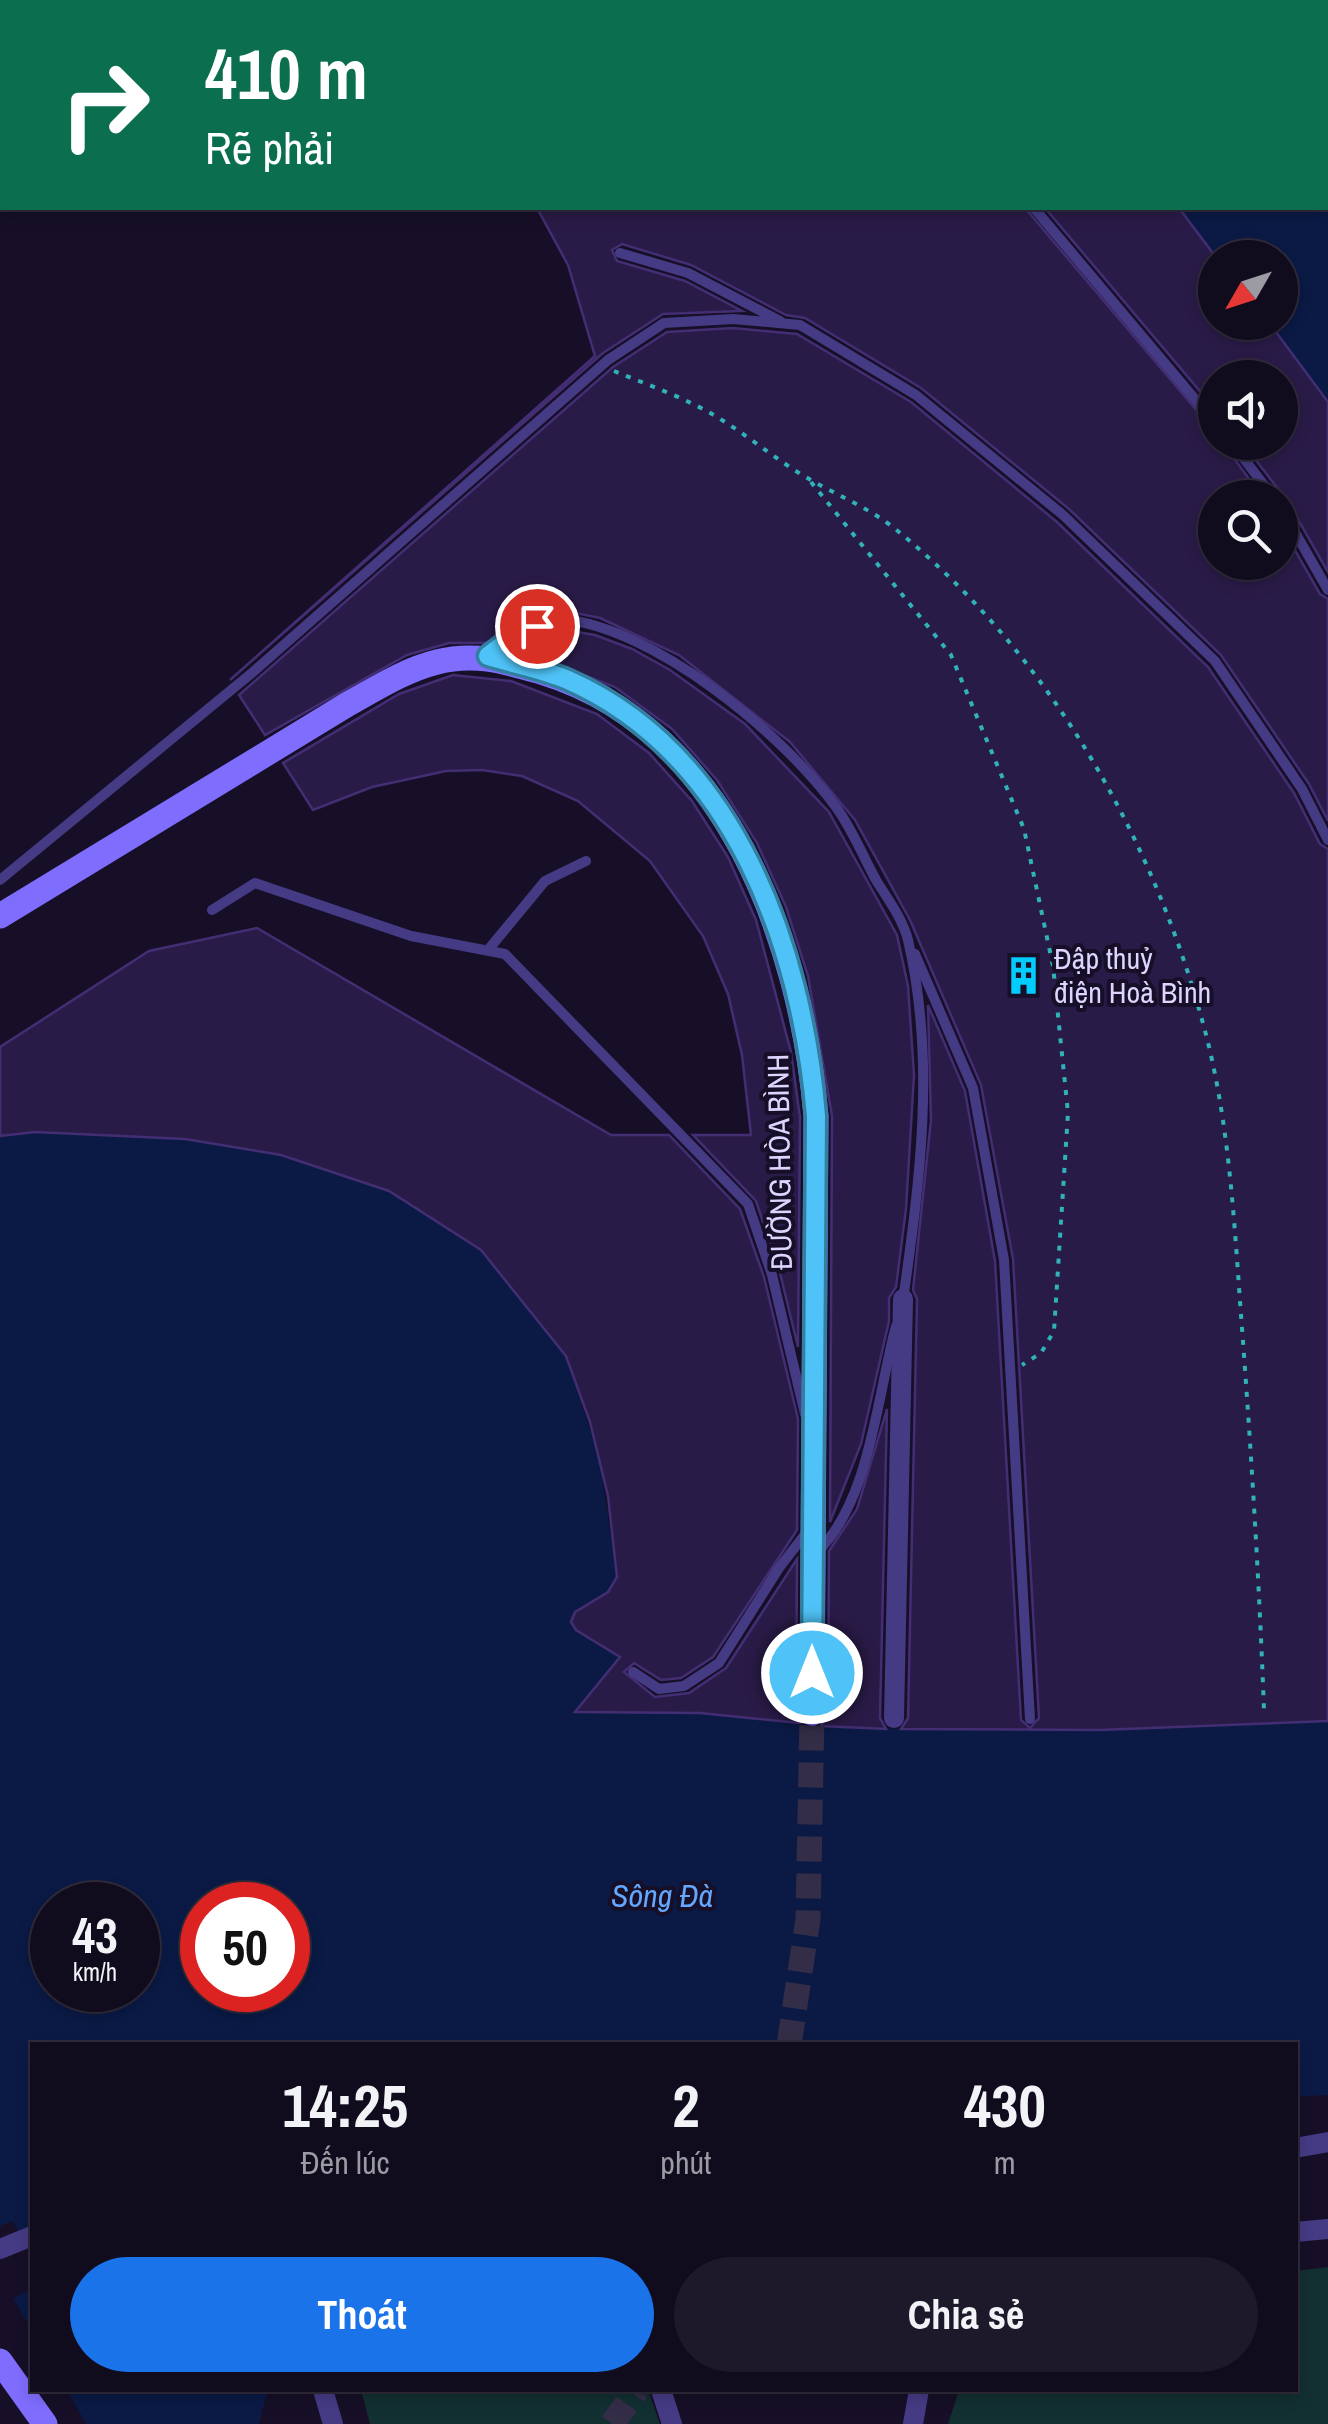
<!DOCTYPE html>
<html lang="vi">
<meta charset="utf-8">
<style>
body{margin:0;font-family:"Archivo Narrow",sans-serif;background:#1e192a;color:#f1f3f6;height:100vh;display:flex;flex-direction:column;font-size:38px;white-space:nowrap}
*{box-sizing:border-box;margin:0}
p{font-size:32px;color:#9c9ba4}
.icon{flex:none;width:55px;height:55px;fill:none;stroke:currentColor;stroke-width:2;stroke-linecap:round;stroke-linejoin:round}
.map{position:relative;flex:1;overflow:hidden}
.drawer{position:absolute;left:30px;top:2042px;width:1268px;height:350px;display:flex;flex-direction:column;background:#100b1d;border-radius:0px;box-shadow:0 5px 15px #0003,0 0 0 2px #302b3b}
.drawer>*{flex:none}
.top-card{position:absolute;left:0px;top:0px;width:1330px;height:210px;box-shadow:0 5px 15px #0003,0 0 0 2px #302b3b;background:#0b6e4f;color:#fff;overflow:hidden}
.needle{width:65px;rotate:231deg}
.controls{position:absolute;left:1198px;top:240px;display:grid;gap:20px}
.controls a{display:grid;place-items:center;width:100px;height:100px;border-radius:50%;background:#100b1d;box-shadow:0 5px 15px #0003,0 0 0 2px #302b3b;font-size:50px}
.speed{position:absolute;left:30px;top:1882px;display:flex;gap:20px;font-size:50px;font-weight:700;text-align:center}
.speed>*{display:grid;place-content:center;width:130px;height:130px;border-radius:50%;background:#100b1d;box-shadow:0 5px 15px #0003,0 0 0 2px #302b3b;line-height:1}
.speed small{font-size:25px;font-weight:400}
.speed .limit{border:15px solid #d22;background:#fff;color:#111}
.pin{position:absolute;display:grid;place-items:center;width:85px;height:85px;color:#fff;margin:-42px;border:5px solid #fff;border-radius:50%;box-shadow:0 2px 10px #0007}
.me{position:absolute;width:110px;margin:-55px;rotate:0deg;stroke-linejoin:round;filter:drop-shadow(0 0 8px #0008)}
.turn{display:flex;align-items:center;gap:35px;height:210px;padding:0 40px;font-size:45px}
.turn .icon{width:130px;height:130px;stroke-width:2.5}
.turn b{display:block;font-size:70px;line-height:85px}
.eta{display:flex;justify-content:space-evenly;align-items:center;height:170px;text-align:center}
.eta b{font-size:60px;font-weight:700;line-height:70px}
.primary-button{display:flex;gap:20px;margin-top:auto;padding:20px 40px}
.primary-button a{flex:1;height:115px;border-radius:60px;background:#1a73e8;color:#fff;font-size:40px;font-weight:700;line-height:115px;text-align:center}
.primary-button a+a{background:#1e192a;color:#f1f3f6}
.map>svg:first-child{display:block}
.green{fill:#122f31}
.water{fill:#0a1a45;fill-rule:evenodd}
.building{fill:#291b47;stroke:#432e73;stroke-width:2.5}
.lines{fill:none;stroke-linecap:round;stroke-linejoin:round}
.secondary-tunnel{stroke:#342d47;stroke-width:25;stroke-dasharray:25 12;stroke-linecap:butt}
.path{stroke:#30b2b8;stroke-width:4;stroke-dasharray:5 8;stroke-linecap:butt}
.service{stroke:#453b85;stroke-width:10}
.minor{stroke:#453b85;stroke-width:20}
.secondary{stroke:#7f6dfe;stroke-width:25}
.route-casing{stroke:#337fa1;stroke-width:25}
.route{stroke:#4fc3f7;stroke-width:18}
.labels{text-anchor:middle;dominant-baseline:central;stroke-width:8;stroke-linejoin:round;paint-order:stroke}
.poi-label{font-size:30px;fill:#ded5ff;stroke:#160f27;text-anchor:start}
.street-label{font-size:30px;fill:#ded5ff;stroke:#160f27}
.water-label{font-size:32px;font-style:italic;fill:#64a7fe;stroke:#160f27}
</style>
<div class="map">
<svg width="1328" height="2424" viewBox="0 0 1328 2424">
<rect width="100%" height="100%" fill="#160f27"/>
<!-- green -->
<g class="green">
<polygon points="1328,2267 1328,2424 948,2424 959,2390 1295,2390 1295,2271"/>
<polygon points="361,2390 648,2390 660,2424 370,2424"/>
</g>
<!-- water -->
<g class="water">
<polygon points="1328,31 1328,402 1268,323 1280,322 1280,258 1216,257 1179,208 1328,208"/>
<path d="M35,1132L185,1139L281,1155L389,1191L481,1250L566,1356L599,1457L617,1577L608,1592L575,1612L571,1621L576,1630L620,1657L576,1712L700,1713L825,1727L1009,1731L1328,1721V2095L1295,2097V2045H32V2252L12,2221L0,2226V1136ZM52,1905H138V1990H52ZM202,1905H288V1990H202Z"/>
<polygon points="32,2289 32,2331 13,2298"/>
<polygon points="67,2390 266,2390 267,2393 259,2424 86,2424"/>
</g>
<!-- building -->
<g class="building">
<polygon points="537,208 1025,208 1215,432 1215,442 1222,442 1263,498 1215,498 1215,562 1280,562 1280,524 1320,594 1328,599 1328,821 1309,784 1221,655 1069,509 921,388 805,318 786,315 691,265 622,244 612,250 617,261 685,281 742,311 663,314 603,353 230,680 595,356 568,265"/>
<polygon points="1045,208 1179,208 1215,256 1215,322 1268,322 1273,328 1328,402 1328,572 1288,502 1242,442 1280,442 1280,378 1215,378 1215,409"/>
<polygon points="733,328 797,334 911,402 1057,522 1208,667 1294,793 1320,844 1328,849 1328,1721 1100,1730 901,1729 908,1718 917,1299 913,1290 931,1120 928,1005 965,1091 995,1261 1021,1720 1030,1728 1039,1718 1013,1259 981,1085 910,920 855,820 790,742 679,655 600,618 561,610 528,618 490,643 449,643 407,655 265,735 239,695 613,367 667,332"/>
<polygon points="553,628 595,635 632,649 670,670 745,724 829,812 897,935 908,986 914,1075 906,1209 896,1287 889,1298 889,1321 861,1444 830,1522 832,1116 808,976 786,907 757,843 717,780 672,729 615,687 514,648"/>
<polygon points="453,675 511,681 597,714 649,753 692,801 728,857 756,920 791,1052 800,1117 798,1347 780,1273 756,1201 693,1135 751,1135 742,1055 728,994 703,936 650,861 578,801 522,776 482,770 446,771 372,787 313,810 283,763 399,694"/>
<polygon points="257,928 611,1135 669,1135 740,1209 764,1277 798,1419 797,1530 713,1657 681,1678 661,1680 634,1663 624,1672 655,1697 689,1693 726,1668 797,1559 796,1713 800,1723 700,1713 575,1712 620,1657 576,1630 571,1622 575,1612 608,1592 617,1577 608,1496 590,1422 566,1356 481,1250 389,1191 281,1155 185,1139 35,1132 0,1136 0,1047 149,951"/>
<polygon points="887,1409 880,1718 886,1729 821,1726 828,1713 829,1551 857,1509"/>
</g>
<g class="lines">
<!-- secondary-tunnel -->
<g class="secondary-tunnel">
<polyline points="789,2045 808,1919 812,1713"/>
<polyline points="612,2424 637,2390"/>
</g>
<!-- path -->
<g class="path">
<path d="M614,371C648,385 686,398 717,417C747,435 774,458 804,476C834,494 866,506 894,528C1049,653 1153,837 1204,1027C1229,1120 1234,1219 1241,1315C1251,1447 1259,1578 1264,1710"/>
<polyline points="811,482 951,655 1024,829 1053,966 1068,1113 1054,1331 1041,1353 1022,1365"/>
</g>
<!-- service -->
<g class="service">
<polyline points="820,0 825,2"/>
<polyline points="222,2 237,0"/>
<polyline points="1073,2 1076,0"/>
<polyline points="0,60 2,59"/>
<polyline points="1034,208 1215,423"/>
<polyline points="620,253 688,273 780,321"/>
<polyline points="1231,442 1274,498"/>
<polyline points="1280,506 1328,590"/>
<path d="M488,656C507,642 537,616 561,619C654,627 783,734 836,807C852,829 863,856 876,880C887,898 903,919 908,940C936,1060 920,1180 903,1300"/>
<polyline points="0,880 253,672 608,360 664,323 733,319 800,325 916,395 1063,515 1215,661 1302,789 1328,840"/>
<polyline points="212,910 255,883 411,936 505,954 748,1204 772,1275 805,1414"/>
<polyline points="488,950 545,881 586,861"/>
<polyline points="915,954 973,1088 1004,1260 1030,1719"/>
<path d="M817,1552C870,1502 877,1396 896,1326"/>
<polyline points="633,1672 659,1689 684,1686 719,1663 779,1568 806,1533"/>
</g>
<!-- minor -->
<g class="minor">
<polyline points="894,1718 903,1299"/>
<polyline points="1295,2148 1328,2142"/>
<polyline points="1295,2232 1328,2229"/>
<polyline points="0,2249 32,2236"/>
<polyline points="323,2390 333,2424"/>
<polyline points="661,2390 672,2424"/>
<polyline points="913,2424 919,2390"/>
</g>
<!-- secondary -->
<g class="secondary">
<path d="M0,916L348,704C377,688 405,670 437,662C475,652 506,662 541,672C726,728 801,942 816,1116L812,1713"/>
<polyline points="0,2361 45,2424"/>
</g>
</g>
<g class="lines">
<defs>
<path id="route" d="M537,626L517,634L488,656C514,664 543,669 568,680C735,754 802,948 816,1116L812,1673"/>
</defs>
<!-- route casing -->
<use href="#route" class="route-casing"/>
<!-- route -->
<use href="#route" class="route"/>
</g>
<!-- icons -->
<defs>
<symbol id="building-bare" viewBox="-9 -9 18 18"><path d="M-4-6H4V6H1V3H-1V6H-4ZM-2.5-4.3h1.7v1.8h-1.7ZM.8-4.3h1.7v1.8H.8ZM-2.5-1h1.7V.8h-1.7ZM.8-1h1.7V.8H.8Z" fill="#02cbfe" stroke="#160f27" stroke-width="2.5" paint-order="stroke"/></symbol>
</defs>
<g fill-rule="evenodd">
<use href="#building-bare" x="996" y="948" width="55" height="55"/>
</g>
<g class="labels">
<!-- poi labels -->
<g class="poi-label">
<text x="1054" y="958">Đập thuỷ<tspan x="1054" dy="34">điện Hoà Bình</tspan></text>
</g>
<!-- street labels -->
<g class="street-label">
<text transform="translate(779 1162) rotate(-91)">ĐƯỜNG HÒA BÌNH</text>
</g>
<!-- water labels -->
<g class="water-label">
<text x="662" y="1895">Sông Đà</text>
</g>
</g>
</svg>
<div class="controls">
<a><svg class="needle" viewBox="-14 -14 28 28"><path d="M0-13l5 13h-10z" fill="#e53935"/><path d="M0 13l5-13h-10z" fill="#9c9ba4"/></svg></a>
<a><svg class="icon" aria-label="sound" viewBox="0 0 24 24"><path d="M4 9h4l5-4v14l-5-4H4zM17 9q2 3 0 6"/></svg></a>
<a><svg class="icon" aria-label="search" viewBox="0 0 24 24"><circle cx="10" cy="10" r="6"/><path d="M15 15l6 6"/></svg></a>
</div>
<div class="speed"><div>43<small>km/h</small></div><div class="limit">50</div></div>
<div class="pin" style="left:537px;top:626px;background:#d93025"><svg class="icon" aria-label="arrive" viewBox="0 0 24 24"><path d="M6 21V4h12l-3 4 3 4H6"/></svg></div>
<svg class="me" style="left:812px;top:1673px" viewBox="-20 -20 40 40"><circle r="17" fill="#4fc3f7" stroke="#fff" stroke-width="3"/><path d="M0-11L8 9 0 5-8 9z" fill="#fff"/></svg>
<div class="top-card">
<div class="turn"><svg class="icon" aria-label="right" viewBox="0 0 24 24"><path d="M7 20v-9h11M14 6l5 5-5 5"/></svg><div><b>410 m</b>Rẽ phải</div></div>
</div>
<section class="drawer">
<div class="eta">
<div><b>14:25</b><p>Đến lúc</p></div>
<div><b>2</b><p>phút</p></div>
<div><b>430</b><p>m</p></div>
</div>
<div class="primary-button"><a>Thoát</a><a>Chia sẻ</a></div>
</section>
</div>
